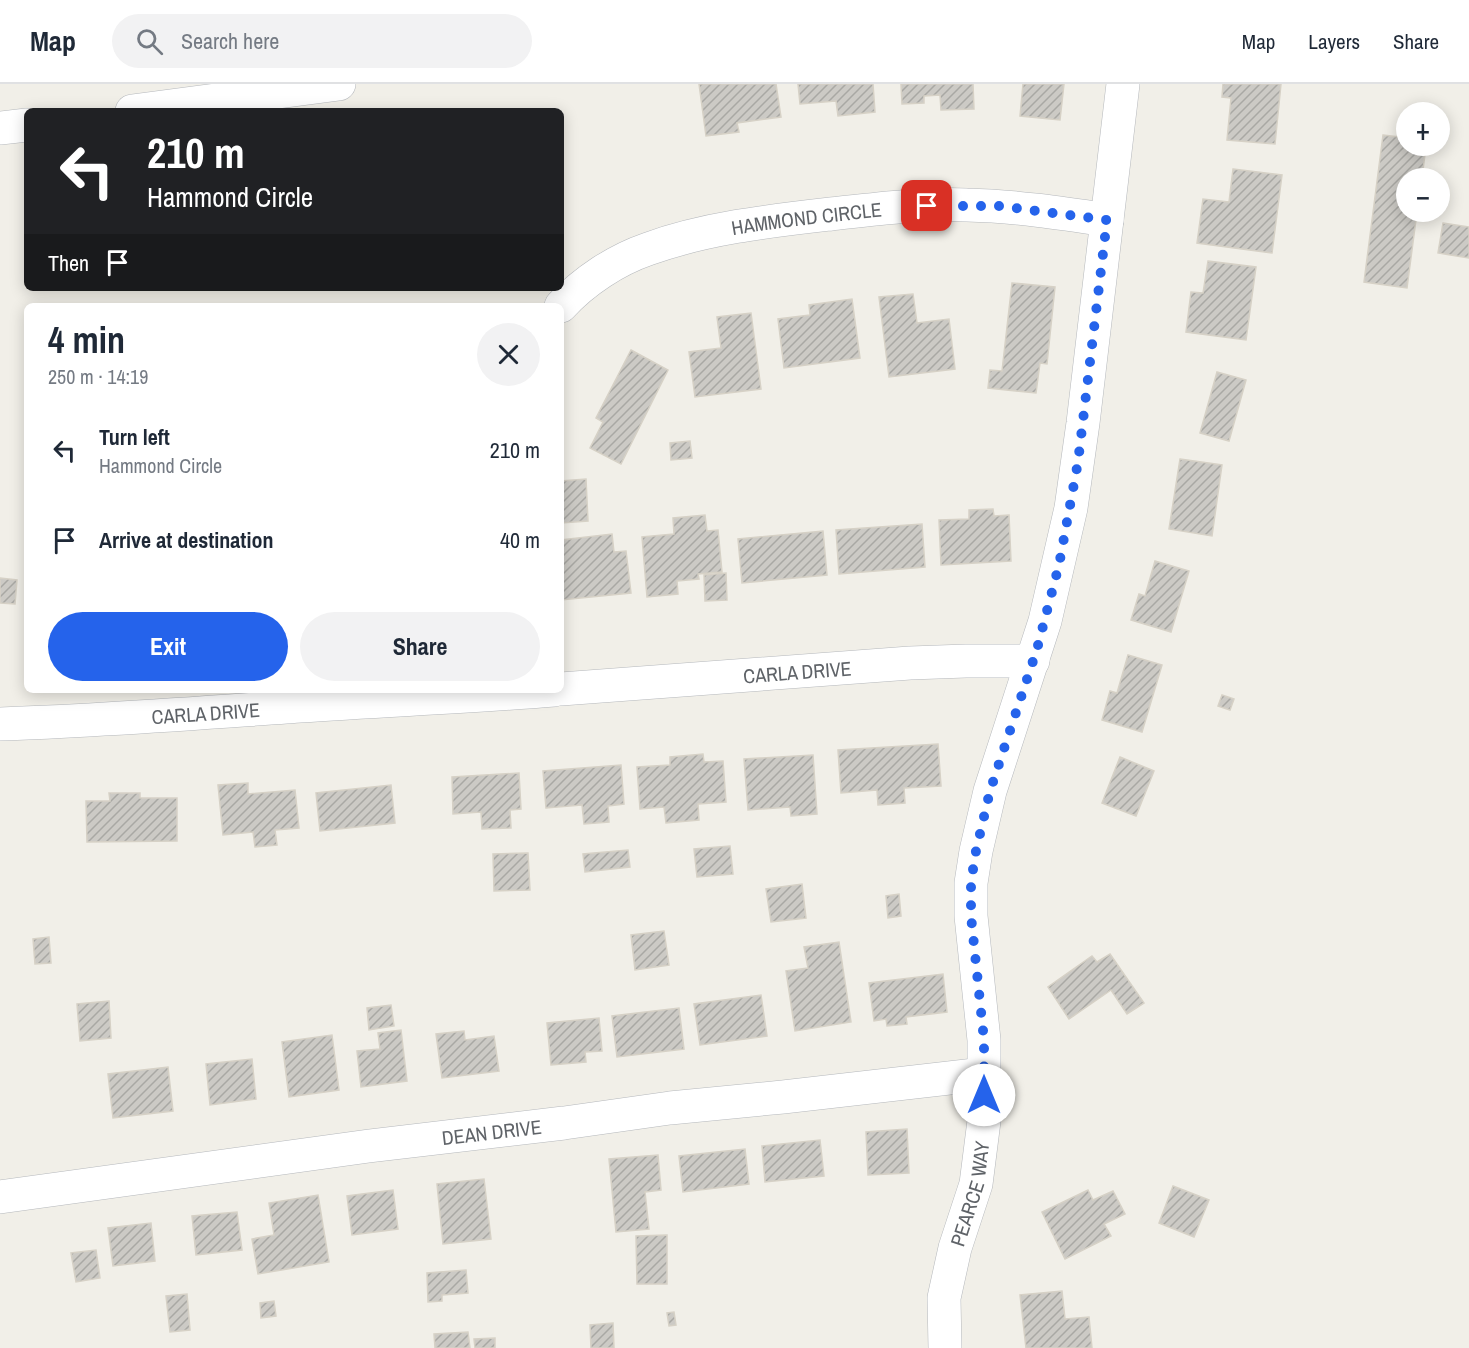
<!DOCTYPE html>
<meta charset="utf-8">
<style>
body{margin:0;font-family:"Archivo Narrow",sans-serif;background:#f2f2f3;color:#1f2937;height:100vh;display:flex;flex-direction:column;font-size:22px;white-space:nowrap}
*{box-sizing:border-box;margin:0}
p{font-size:20px;color:#747a83}
.icon{flex:none;width:33px;height:33px;fill:none;stroke:currentColor;stroke-width:2;stroke-linecap:round;stroke-linejoin:round}
.map{position:relative;flex:1;overflow:hidden}
.drawer{position:absolute;left:24px;top:219px;width:540px;height:390px;display:flex;flex-direction:column;background:#fff;border-radius:9px;box-shadow:0 3px 15px #0003}
.drawer>*{flex:none}
.top-card{position:absolute;left:24px;top:24px;width:540px;height:183px;border-radius:9px;box-shadow:0 3px 15px #0003;background:#202124;color:#fff;overflow:hidden}
.fabs{position:absolute;left:1396px;top:18px;display:grid;gap:12px}
.fabs a{display:grid;place-items:center;width:54px;height:54px;border-radius:50%;background:#fff;box-shadow:0 3px 15px #0003;font-size:30px}
.pin{position:absolute;display:grid;place-items:center;width:51px;height:51px;color:#fff;margin:-26px;border-radius:12px;box-shadow:0 3px 9px #0006}
.me{position:absolute;width:66px;margin:-33px;rotate:0deg;stroke-linejoin:round;filter:drop-shadow(0 0 4px #0008)}
.turn{display:flex;align-items:center;gap:21px;height:126px;padding:0 24px;font-size:27px}
.turn .icon{width:78px;height:78px;stroke-width:2.5}
.turn b{display:block;font-size:42px;line-height:51px}
.then{display:flex;align-items:center;height:57px;padding:0 24px;background:#0003;gap:12px;font-size:22px}
.round{display:grid;place-items:center;flex:none;width:63px;height:63px;border-radius:32px;background:#f2f2f3}
.overview{display:flex;align-items:center;justify-content:space-between;height:102px;padding:0 24px}
h1{font-size:36px;font-weight:700;line-height:45px}
.action{display:flex;gap:12px;margin-top:auto;padding:12px 24px}
.action a{flex:1;height:69px;border-radius:36px;background:#2563eb;color:#fff;font-size:24px;font-weight:700;line-height:69px;text-align:center}
.action a+a{background:#f2f2f3;color:#1f2937}
ul{padding:0;list-style:none}
li{display:flex;align-items:center;gap:18px;height:90px;padding:0 24px}
li div{flex:1}
li b{display:block;font-size:22px}
li em{font-style:normal}
header{display:flex;align-items:center;gap:36px;box-sizing:border-box;height:84px;padding:0 30px;background:#fff;border-bottom:2px solid #e0e1e3}
header strong{font-size:28px}
nav{display:flex;gap:33px;margin-inline-start:auto;font-size:21px}
.search{width:420px;height:54px;background:#f2f2f3;display:flex;align-items:center;gap:15px;box-sizing:border-box;padding:0 21px;border-radius:33px;color:#747a83;font-size:22px}
.map>svg:first-child{display:block}
.building{fill:url(#building-hatch);stroke:#d6d1c6;stroke-width:1.5}
.lines{fill:none;stroke-linecap:round;stroke-linejoin:round}
.minor-casing{stroke:#b5b8bc;stroke-width:34}
.minor{stroke:#fff;stroke-width:33}
.route{stroke:#2563eb;stroke-width:10;stroke-dasharray:0 18}
.labels{text-anchor:middle;dominant-baseline:central;stroke-width:4.5;stroke-linejoin:round;paint-order:stroke}
.street-label{font-size:20px;fill:#5f6368;stroke:#fff}
</style>
<header>
<strong>Map</strong>
<div class="search"><svg class="icon" aria-label="search" viewBox="0 0 24 24"><circle cx="10" cy="10" r="6"/><path d="M15 15l6 6"/></svg>Search here</div>
<nav><a>Map</a><a>Layers</a><a>Share</a></nav>
</header>
<div class="map">
<svg width="1469" height="1264" viewBox="0 0 1469 1264">
<defs>
<pattern id="building-hatch" width="6" height="6" patternUnits="userSpaceOnUse" patternTransform="scale(1.5)"><rect width="6" height="6" fill="#cccac5"/><path d="M-1 1l2-2M0 6l6-6M5 7l2-2" fill="none" stroke="#a9a8a4"/></pattern>
</defs>
<rect width="100%" height="100%" fill="#f1efe8"/>
<!-- building -->
<g class="building">
<polygon points="699,0 776,0 781,33 737,39 739,48 706,52"/>
<polygon points="798,0 873,0 875,28 838,32 836,17 800,20"/>
<polygon points="901,0 973,0 974,25 941,26 940,11 924,12 924,19 902,20"/>
<polygon points="1023,0 1064,0 1060,36 1020,32"/>
<polygon points="1223,0 1281,0 1275,60 1227,56 1231,14 1222,13"/>
<polygon points="1383,51 1407,54 1407,62 1426,62 1422,94 1407,94 1407,128 1417,128 1407,204 1364,198"/>
<polygon points="1233,85 1282,91 1272,169 1197,159 1203,115 1229,118"/>
<polygon points="1443,139 1469,143 1469,174 1438,169"/>
<polygon points="1208,177 1256,183 1246,256 1186,248 1191,208 1203,209"/>
<polygon points="1012,199 1055,203 1047,280 1040,279 1036,309 988,304 990,286 1002,287"/>
<polygon points="913,210 917,239 949,235 955,285 889,293 879,213"/>
<polygon points="852,215 860,274 784,284 778,235 810,231 809,221"/>
<polygon points="751,229 761,305 695,313 689,268 721,264 717,233"/>
<polygon points="631,266 668,286 621,380 590,364 603,338 596,334"/>
<polygon points="1217,288 1246,296 1229,357 1200,349"/>
<polygon points="690,357 692,374 671,376 670,359"/>
<polygon points="1180,375 1222,381 1212,452 1169,445"/>
<polygon points="586,395 588,437 561,439 561,397"/>
<polygon points="993,425 994,432 1009,431 1011,477 941,481 939,436 969,435 969,426"/>
<polygon points="705,431 707,447 718,446 722,488 698,490 699,495 677,497 678,510 647,513 642,453 674,450 673,434"/>
<polygon points="922,440 925,483 839,490 836,446"/>
<polygon points="823,447 827,491 742,499 738,455"/>
<polygon points="612,450 614,468 626,467 631,509 561,516 561,456"/>
<polygon points="1155,477 1189,487 1171,548 1131,536 1139,510 1145,512"/>
<polygon points="726,489 727,516 705,517 704,491"/>
<polygon points="0,494 17,496 15,520 0,519"/>
<polygon points="1128,571 1162,581 1142,648 1102,636 1110,607 1117,609"/>
<polygon points="1222,611 1234,615 1230,626 1218,622"/>
<polygon points="938,660 941,702 904,704 905,719 878,721 877,706 841,709 838,666"/>
<polygon points="703,670 704,678 723,677 726,718 698,720 699,736 666,739 664,723 640,725 637,683 670,681 670,673"/>
<polygon points="813,671 817,730 791,732 790,723 748,726 744,675"/>
<polygon points="1120,673 1154,687 1136,732 1102,719"/>
<polygon points="621,681 624,720 608,722 609,738 584,740 582,721 546,724 543,687"/>
<polygon points="519,689 521,725 510,726 511,744 482,745 481,728 453,730 452,693"/>
<polygon points="248,699 248,710 295,706 299,744 275,746 277,761 255,763 253,748 223,751 218,701"/>
<polygon points="391,701 395,739 320,747 316,709"/>
<polygon points="109,709 140,709 140,714 177,714 177,757 87,758 86,717 110,717"/>
<polygon points="730,762 733,790 697,793 694,765"/>
<polygon points="628,766 630,783 585,788 583,770"/>
<polygon points="528,769 530,806 494,807 493,770"/>
<polygon points="802,800 806,834 771,838 766,805"/>
<polygon points="899,810 901,832 888,834 886,812"/>
<polygon points="664,847 669,881 635,886 631,851"/>
<polygon points="49,853 51,879 35,880 33,855"/>
<polygon points="839,858 851,938 795,947 786,887 808,884 804,863"/>
<polygon points="1110,870 1144,919 1127,930 1111,906 1069,935 1048,903 1092,872 1097,878"/>
<polygon points="943,890 947,928 906,933 907,940 887,942 886,935 874,937 869,899"/>
<polygon points="761,911 767,952 700,961 694,920"/>
<polygon points="109,917 111,954 80,957 77,920"/>
<polygon points="391,921 394,942 369,946 367,924"/>
<polygon points="679,924 684,965 617,973 612,932"/>
<polygon points="599,934 602,967 585,968 586,978 551,981 547,939"/>
<polygon points="401,946 407,997 361,1003 357,967 380,965 378,949"/>
<polygon points="464,947 465,956 494,952 499,987 442,994 436,950"/>
<polygon points="332,951 339,1006 289,1013 282,958"/>
<polygon points="252,975 256,1015 210,1021 206,980"/>
<polygon points="168,983 173,1027 113,1034 108,990"/>
<polygon points="907,1045 909,1089 868,1091 866,1048"/>
<polygon points="820,1056 824,1092 765,1098 762,1062"/>
<polygon points="745,1065 749,1100 683,1108 679,1072"/>
<polygon points="658,1071 661,1106 645,1108 649,1145 616,1148 609,1075"/>
<polygon points="484,1095 491,1155 443,1160 437,1100"/>
<polygon points="1173,1102 1209,1116 1194,1153 1159,1139"/>
<polygon points="393,1106 398,1145 352,1151 347,1112"/>
<polygon points="1088,1106 1093,1116 1113,1107 1125,1130 1104,1140 1111,1152 1065,1175 1042,1128"/>
<polygon points="318,1111 329,1178 258,1190 252,1155 274,1151 269,1119"/>
<polygon points="237,1128 242,1166 196,1171 192,1132"/>
<polygon points="151,1139 155,1177 113,1182 108,1144"/>
<polygon points="667,1151 667,1200 637,1200 636,1152"/>
<polygon points="96,1166 100,1194 76,1198 71,1169"/>
<polygon points="466,1186 468,1209 442,1211 442,1217 428,1218 427,1189"/>
<polygon points="1062,1207 1065,1235 1089,1233 1092,1264 1026,1264 1020,1211"/>
<polygon points="187,1210 190,1246 170,1248 166,1212"/>
<polygon points="274,1217 276,1232 261,1234 260,1219"/>
<polygon points="674,1228 676,1241 669,1242 667,1229"/>
<polygon points="613,1239 614,1264 591,1264 590,1241"/>
<polygon points="468,1248 470,1264 435,1264 434,1250"/>
<polygon points="495,1254 495,1264 475,1264 474,1255"/>
</g>
<g class="lines">
<defs>
<g id="minor">
<polyline points="132,27 339,0"/>
<polyline points="0,44 27,41"/>
<path id="s1" d="M561,222C584,197 616,176 648,165C706,144 770,137 831,130C876,125 922,119 967,121C1014,122 1061,129 1107,136"/>
<path id="s2" d="M561,605L910,579L966,577H1033"/>
<path id="s3" d="M0,640C100,637 200,629 300,622C385,616 469,613 554,606"/>
<path id="s4" d="M0,1113L369,1062L564,1039L670,1024L783,1013L984,990"/>
<path id="s5" d="M945,1264L944,1214L955,1164L976,1100L984,1037V956L971,832V799L976,767L990,707L1045,537L1071,424L1083,339L1123,0"/>
</g>
</defs>
<!-- minor casing -->
<use href="#minor" class="minor-casing"/>
<!-- minor -->
<use href="#minor" class="minor"/>
</g>
<g class="lines">
<!-- route -->
<polyline class="route" points="927,122 999,122 1107,136 1078,378 1059,481 1037,565 990,707 976,767 971,798 971,832 984,956 984,1011"/>
</g>
<g class="labels">
<!-- street labels -->
<g class="street-label">
<text stroke="none"><textPath href="#s1" startOffset="267">HAMMOND CIRCLE</textPath></text>
<text stroke="none"><textPath href="#s2" startOffset="237">CARLA DRIVE</textPath></text>
<text stroke="none"><textPath href="#s3" startOffset="206">CARLA DRIVE</textPath></text>
<text stroke="none"><textPath href="#s4" startOffset="496">DEAN DRIVE</textPath></text>
<text stroke="none"><textPath href="#s5" startOffset="158">PEARCE WAY</textPath></text>
</g>
</g>
</svg>
<div class="fabs">
<a>+</a>
<a>−</a>
</div>
<div class="pin" style="left:927px;top:122px;background:#d93025"><svg class="icon" aria-label="arrive" viewBox="0 0 24 24"><path d="M6 21V4h12l-3 4 3 4H6"/></svg></div>
<svg class="me" style="left:984px;top:1011px" viewBox="-20 -20 40 40"><circle r="19" fill="#fff"/><path d="M0-13L10 11 0 6-10 11z" fill="#2563eb"/></svg>
<div class="top-card">
<div class="turn"><svg class="icon" aria-label="left" viewBox="0 0 24 24"><path d="M17 20v-9H6M10 6l-5 5 5 5"/></svg><div><b>210 m</b>Hammond Circle</div></div>
<div class="then">Then<svg class="icon" aria-label="arrive" viewBox="0 0 24 24"><path d="M6 21V4h12l-3 4 3 4H6"/></svg></div>
</div>
<section class="drawer">
<div class="overview"><div><h1>4 min</h1><p>250 m · 14:19</p></div><a class="round"><svg class="icon" aria-label="close" viewBox="0 0 24 24"><path d="M6 6l12 12M18 6L6 18"/></svg></a></div>
<ul>
<li><svg class="icon" aria-label="left" viewBox="0 0 24 24"><path d="M17 20v-9H6M10 6l-5 5 5 5"/></svg><div><b>Turn left</b><p>Hammond Circle</p></div><em>210 m</em></li>
<li><svg class="icon" aria-label="arrive" viewBox="0 0 24 24"><path d="M6 21V4h12l-3 4 3 4H6"/></svg><div><b>Arrive at destination</b></div><em>40 m</em></li>
</ul>
<div class="action"><a>Exit</a><a>Share</a></div>
</section>
</div>
